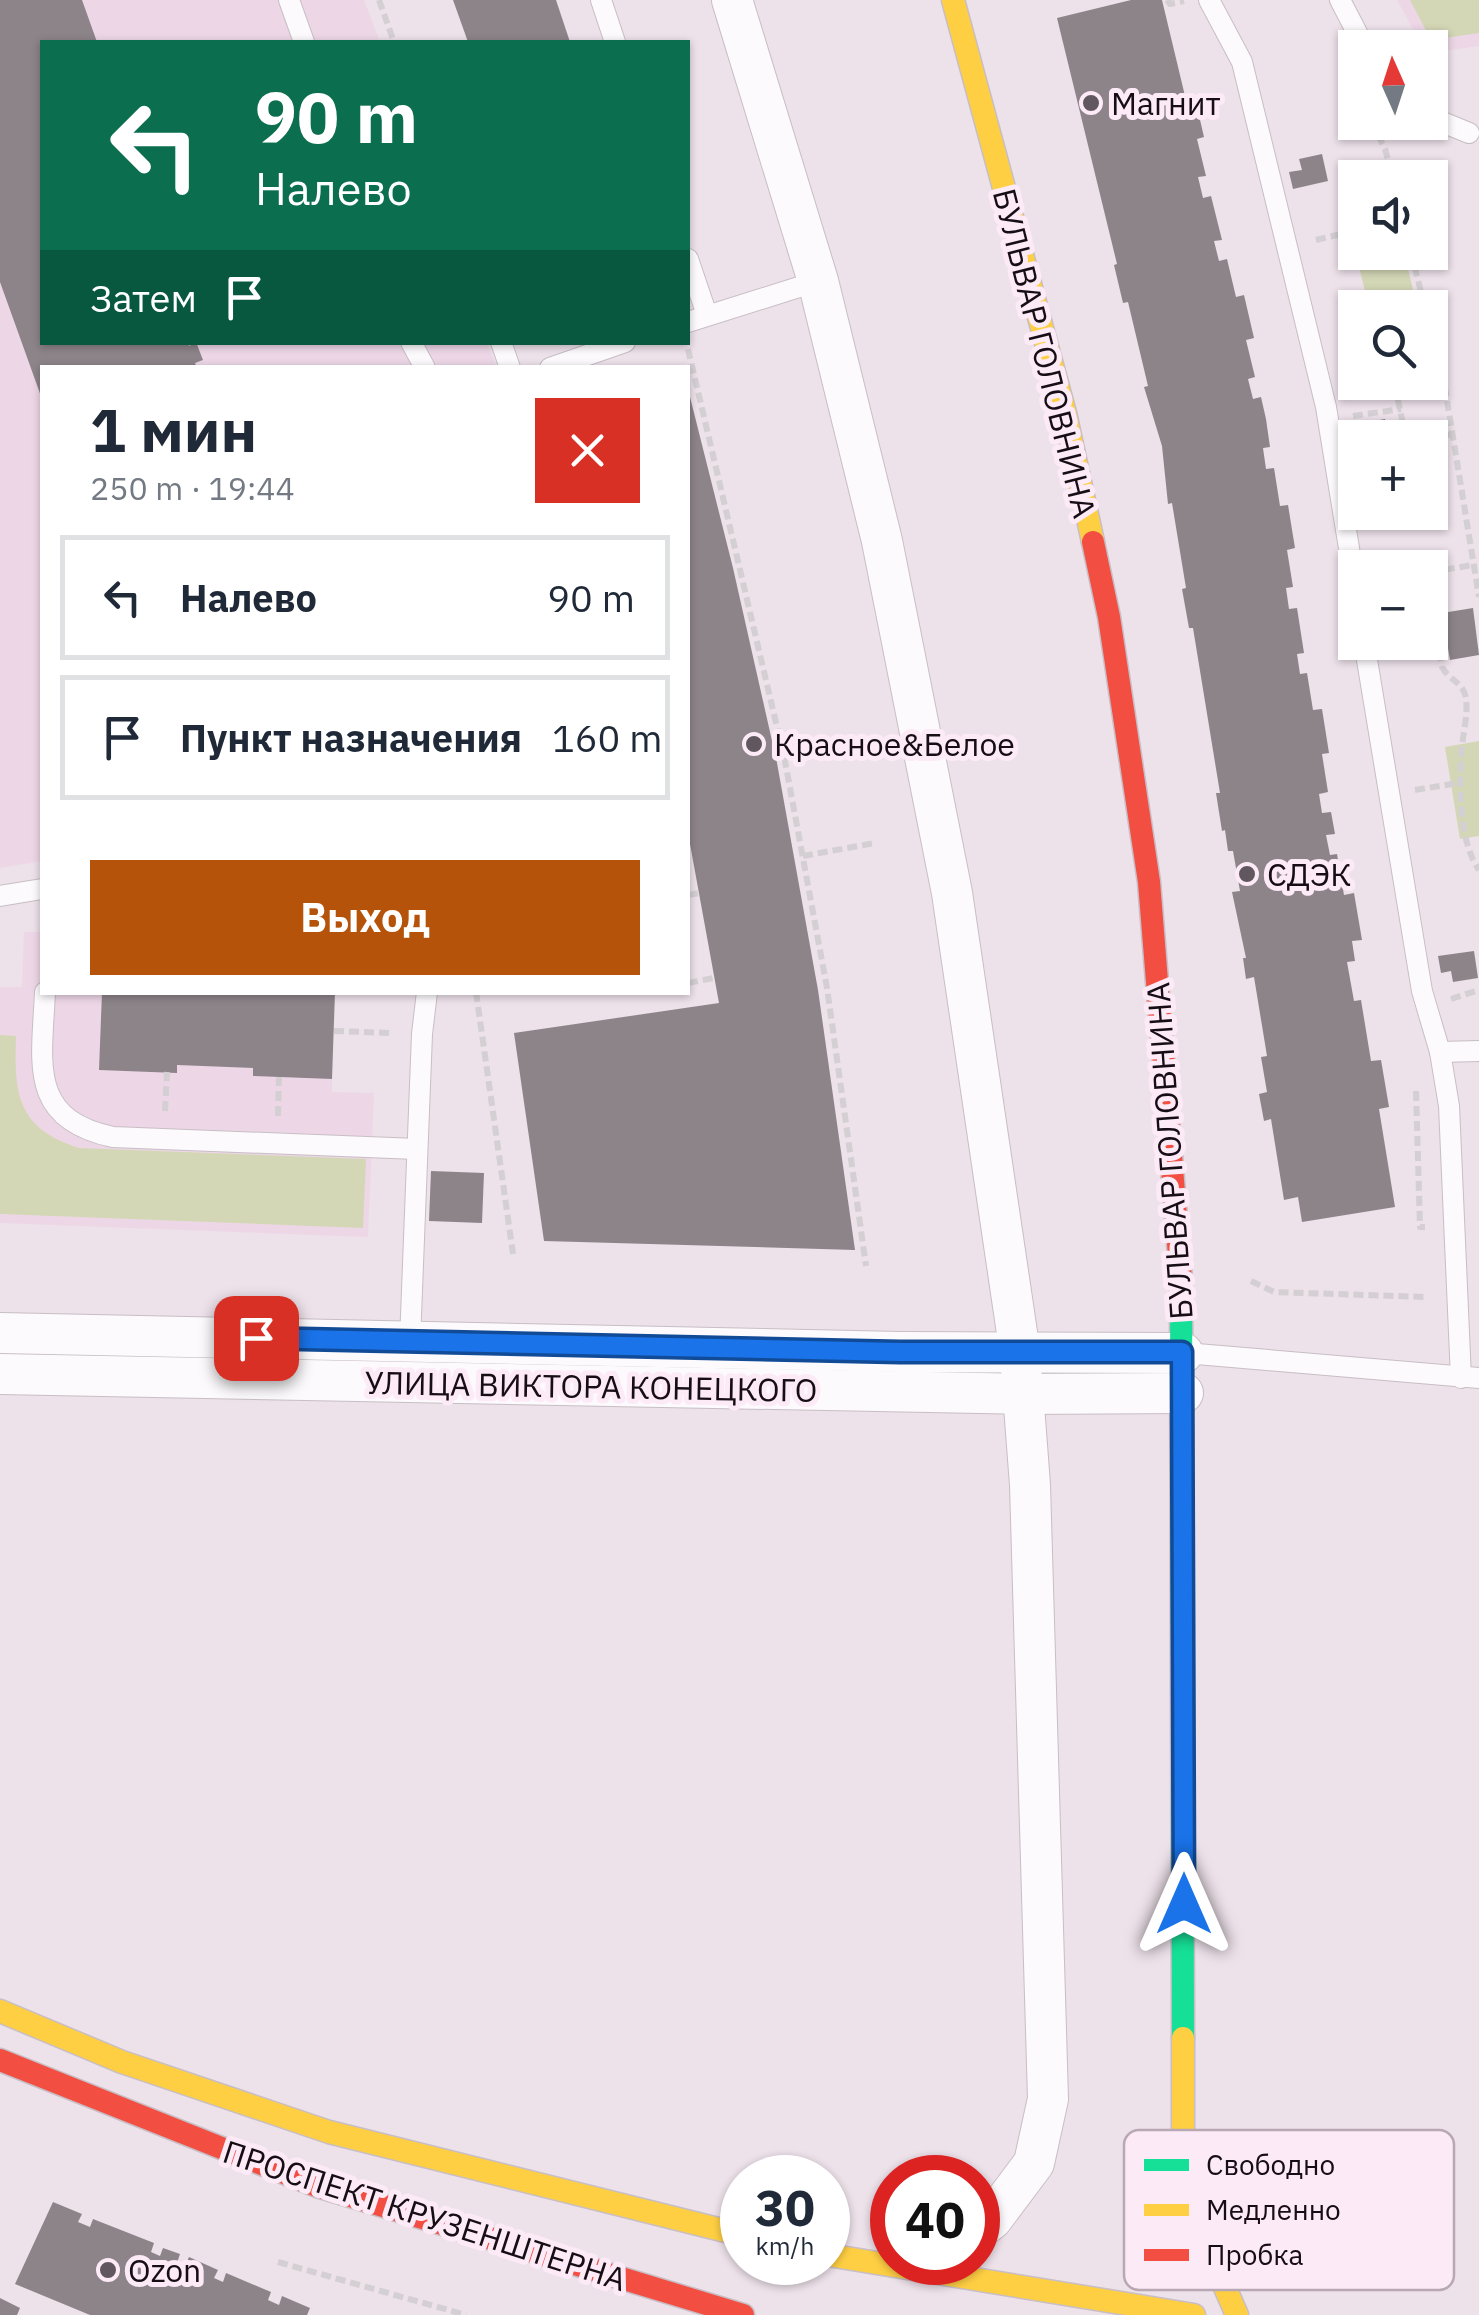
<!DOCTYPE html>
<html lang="ru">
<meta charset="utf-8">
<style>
body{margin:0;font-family:"IBM Plex Sans",sans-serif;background:#f6f6f7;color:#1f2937;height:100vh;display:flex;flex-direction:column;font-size:38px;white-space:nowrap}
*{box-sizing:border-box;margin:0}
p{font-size:32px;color:#747a83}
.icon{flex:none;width:55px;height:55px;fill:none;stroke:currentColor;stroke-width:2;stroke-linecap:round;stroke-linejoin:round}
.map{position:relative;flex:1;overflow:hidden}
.details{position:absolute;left:40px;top:365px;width:650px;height:630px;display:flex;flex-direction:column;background:#fff;border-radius:0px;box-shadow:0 2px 8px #0004}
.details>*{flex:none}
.guide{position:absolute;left:40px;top:40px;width:650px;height:305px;border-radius:0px;box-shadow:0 2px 8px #0004;background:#0b6e4f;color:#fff;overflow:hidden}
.needle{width:65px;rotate:357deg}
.buttons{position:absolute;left:1338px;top:30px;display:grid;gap:20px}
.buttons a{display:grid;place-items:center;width:110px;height:110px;border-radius:0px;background:#fff;box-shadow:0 2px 8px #0004;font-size:50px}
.speed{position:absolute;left:720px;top:2155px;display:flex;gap:20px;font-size:50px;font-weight:700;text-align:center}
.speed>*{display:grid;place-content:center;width:130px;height:130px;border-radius:50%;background:#fff;box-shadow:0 2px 8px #0004;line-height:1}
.speed small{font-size:25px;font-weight:400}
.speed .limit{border:15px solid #d22;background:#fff;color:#111}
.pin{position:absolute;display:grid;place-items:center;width:85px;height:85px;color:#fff;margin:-42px;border-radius:20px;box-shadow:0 5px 15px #0006}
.me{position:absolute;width:110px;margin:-55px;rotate:0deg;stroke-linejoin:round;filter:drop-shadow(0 0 8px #0008)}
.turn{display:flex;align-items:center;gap:35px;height:210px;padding:0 50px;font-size:45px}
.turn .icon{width:130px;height:130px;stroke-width:2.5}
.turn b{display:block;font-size:70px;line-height:85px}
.then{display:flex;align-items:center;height:95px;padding:0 50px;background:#0003;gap:20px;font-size:38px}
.round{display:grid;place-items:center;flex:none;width:105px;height:105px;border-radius:0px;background:#f6f6f7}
.head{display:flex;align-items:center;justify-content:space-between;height:170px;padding:0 50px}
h1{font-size:60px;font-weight:800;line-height:75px}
.button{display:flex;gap:20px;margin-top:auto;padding:20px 50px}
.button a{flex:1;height:115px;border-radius:0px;background:#b45309;color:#fff;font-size:40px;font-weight:800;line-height:115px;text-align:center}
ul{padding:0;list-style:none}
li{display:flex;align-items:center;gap:30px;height:125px;margin:0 20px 15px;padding:0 30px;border:5px solid #e0e1e3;border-radius:0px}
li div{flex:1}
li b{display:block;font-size:38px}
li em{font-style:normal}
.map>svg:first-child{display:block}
.built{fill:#edd7e7}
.green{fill:#d4d7b6}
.building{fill:#8d848a}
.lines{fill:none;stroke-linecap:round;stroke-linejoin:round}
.lane-casing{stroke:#c8bec5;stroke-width:22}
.street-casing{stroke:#c8bec5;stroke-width:42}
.fast-casing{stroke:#c8bec5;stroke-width:25}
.slow-casing{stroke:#c8bec5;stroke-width:25}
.jam-casing{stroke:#c8bec5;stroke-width:25}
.path{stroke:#d4cfd2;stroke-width:6;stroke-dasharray:10 5;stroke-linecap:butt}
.lane{stroke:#fcfafc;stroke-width:20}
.street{stroke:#fcfafc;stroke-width:40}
.fast{stroke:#16e098;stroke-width:22}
.slow{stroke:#ffcf43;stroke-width:22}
.jam{stroke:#f24e42;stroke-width:22}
.route-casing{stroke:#114b97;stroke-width:25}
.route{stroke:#1a73e8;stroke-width:18}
.poi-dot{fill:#61585f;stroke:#fdeaf7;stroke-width:4}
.labels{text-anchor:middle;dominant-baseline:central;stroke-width:10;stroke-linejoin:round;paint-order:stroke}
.poi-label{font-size:32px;fill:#160e14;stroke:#fdeaf7;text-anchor:start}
.street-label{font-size:32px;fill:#160e14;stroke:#fdeaf7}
.key{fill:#fdeaf7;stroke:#b8a8b3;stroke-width:2.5}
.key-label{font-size:28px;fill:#160e14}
</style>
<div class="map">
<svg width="1479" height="2315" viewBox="0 0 1479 2315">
<rect width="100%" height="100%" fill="#ede1ea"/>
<!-- built -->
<g class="built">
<polygon points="0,0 364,0 380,42 42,42 42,342 487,343 496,367 42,368 42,861 0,868"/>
<polygon points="1397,0 1479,0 1479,46 1430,53 1430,48 1423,47"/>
<polygon points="24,932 42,932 42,992 102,993 99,1070 177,1072 177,1065 253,1068 332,1079 332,1092 374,1093 368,1237 0,1223 0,987 22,987"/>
</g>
<!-- green -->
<g class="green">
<polygon points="1410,0 1479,0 1479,33 1431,40"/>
<polygon points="1405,256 1417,307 1369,307 1359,267"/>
<polygon points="1479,741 1479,836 1460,839 1445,747"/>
<path d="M0,1035L16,1036C14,1094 17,1128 79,1148L366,1159L363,1228L0,1214Z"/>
</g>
<!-- building -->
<g class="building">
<polygon points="0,0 82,0 97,42 42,42 42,342 188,342 189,346 196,342 203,360 195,363 197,368 42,368 42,399 0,282"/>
<polygon points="453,0 556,0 570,42 468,42"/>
<polygon points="1131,0 1162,0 1185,96 1194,94 1204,137 1197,139 1206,176 1198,177 1203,198 1211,196 1222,240 1214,241 1219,261 1227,259 1236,297 1244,295 1254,338 1246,340 1255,377 1248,379 1253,399 1261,397 1266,419 1270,447 1263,448 1266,469 1274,468 1280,506 1288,505 1295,548 1287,550 1293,587 1286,588 1289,609 1297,608 1304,653 1297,654 1300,674 1307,673 1313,710 1322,709 1329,753 1322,754 1328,792 1319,794 1322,813 1331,812 1335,834 1326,835 1330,855 1337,854 1344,895 1354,893 1362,940 1352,941 1355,961 1347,962 1354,1001 1361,1000 1371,1061 1381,1060 1389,1107 1379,1109 1395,1207 1302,1222 1298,1197 1284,1200 1271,1119 1264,1121 1259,1094 1267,1092 1261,1057 1267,1056 1254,977 1246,979 1243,958 1246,958 1232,892 1240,891 1233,851 1228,851 1225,830 1222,831 1216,793 1220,793 1193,628 1189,628 1182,589 1186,588 1172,503 1168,504 1162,446 1144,387 1148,386 1128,302 1123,303 1114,265 1117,264 1057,18"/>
<polygon points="1322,154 1328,181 1293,189 1289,172 1302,170 1299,159"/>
<polygon points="1383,170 1384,178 1359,178 1359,176"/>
<polygon points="1355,177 1355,201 1354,201 1348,179"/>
<polygon points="688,389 733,568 777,763 818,990 855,1250 544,1241 514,1033 719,1003 688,833"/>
<polygon points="1385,419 1387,435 1353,438 1351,425"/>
<polygon points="1473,608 1479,655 1450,660 1442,613"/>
<polygon points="1474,951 1478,978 1453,982 1451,971 1441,973 1438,956"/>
<polygon points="102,992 335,992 332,1079 253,1076 253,1068 177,1065 177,1073 99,1070"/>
<polygon points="431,1171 484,1173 482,1223 429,1221"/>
<polygon points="53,2202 82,2214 78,2222 90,2227 93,2219 154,2243 151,2252 160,2256 163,2248 180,2254 177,2263 185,2266 189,2257 218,2270 214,2278 223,2282 226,2273 271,2292 268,2300 279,2305 282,2296 310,2308 307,2315 90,2315 15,2284"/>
<polygon points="0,2298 20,2308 17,2315 0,2315"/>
</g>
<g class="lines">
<defs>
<g id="lane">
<polyline points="289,0 304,42"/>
<polyline points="601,0 615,42"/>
<polyline points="1209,0 1242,62 1326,407 1355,585"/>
<polyline points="1340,0 1365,48"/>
<polyline points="1430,117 1469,133"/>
<polyline points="688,259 707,315"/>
<polyline points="688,322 818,281"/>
<polyline points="411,342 425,368"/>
<polyline points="501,342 510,368"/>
<polyline points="550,368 625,342"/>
<polyline points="1364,642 1422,991 1440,1052 1449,1106 1461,1378"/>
<polyline points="0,896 42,889"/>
<path d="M45,992C42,1062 27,1119 113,1137L417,1149"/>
<polyline points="1440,1052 1479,1051"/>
<polyline points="410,1341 422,1034 427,992"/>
<polyline points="1185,1353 1479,1378"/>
</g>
<g id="street">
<polyline points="732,0 818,281 882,541 952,893 1020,1353 1030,1485 1048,2099 1034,2163 992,2219 978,2230"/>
<polyline points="0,1333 900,1352 1183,1353"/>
<polyline points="0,1374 1025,1394 1183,1393"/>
</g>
<polyline id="fast" points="1181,1280 1183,2038"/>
<g id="slow">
<polyline points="953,0 1065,413 1093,542"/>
<polyline points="0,2011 122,2062 329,2132 742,2235"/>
<polyline points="1183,2038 1183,2165 1200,2230 1237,2315"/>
<polyline points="828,2255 1194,2315"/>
</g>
<g id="jam">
<polyline points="1093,542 1109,617 1149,882 1181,1280"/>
<polyline points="0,2060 317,2186 743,2315"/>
</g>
</defs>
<!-- lane casing -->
<use href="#lane" class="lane-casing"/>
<!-- street casing -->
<use href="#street" class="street-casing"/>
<!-- fast casing -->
<use href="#fast" class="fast-casing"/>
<!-- slow casing -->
<use href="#slow" class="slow-casing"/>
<!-- jam casing -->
<use href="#jam" class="jam-casing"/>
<!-- path -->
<g class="path">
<polyline points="379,0 394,42"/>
<polyline points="1167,0 1170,4 1184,1"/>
<polyline points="1341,67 1355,93"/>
<polyline points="1371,122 1385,149 1393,178"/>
<polyline points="1316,240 1354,231 1355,235"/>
<polyline points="1359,252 1360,256 1373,252"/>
<polyline points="1411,252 1425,308"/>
<polyline points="1430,328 1445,388 1479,597"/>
<polyline points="688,349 785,761 827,988 866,1266"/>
<polyline points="1430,377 1441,375"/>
<polyline points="1353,416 1401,409"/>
<polyline points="1406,438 1395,386 1409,382"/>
<polyline points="1430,438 1453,434"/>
<polyline points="1430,572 1473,565"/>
<path d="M1430,592L1442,667C1449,680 1463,682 1466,698C1468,712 1464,730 1462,745C1459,780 1458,841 1479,870"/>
<polyline points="1415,790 1458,783"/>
<polyline points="803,856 875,843"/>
<polyline points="688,895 699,893"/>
<polyline points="688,983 714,978"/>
<polyline points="476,992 513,1254"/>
<polyline points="1451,999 1479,990"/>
<polyline points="334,1031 392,1033"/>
<polyline points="1416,1091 1420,1227 1425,1227"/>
<polyline points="165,1111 167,1072"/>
<polyline points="278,1116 279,1077"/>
<polyline points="1251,1281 1274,1292 1427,1297"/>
<polyline points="278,2262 466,2315"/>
</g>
<!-- lane -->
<use href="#lane" class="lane"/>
<!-- street -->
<use href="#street" class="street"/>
<!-- fast -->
<use href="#fast" class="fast"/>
<!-- slow -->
<use href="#slow" class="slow"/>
<!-- jam -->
<use href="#jam" class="jam"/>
</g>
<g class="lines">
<defs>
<polyline id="route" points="256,1338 900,1352 1182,1352 1184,1904"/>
</defs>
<!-- route casing -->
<use href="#route" class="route-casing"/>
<!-- route -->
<use href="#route" class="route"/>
</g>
<!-- markers -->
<g class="poi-dot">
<circle cx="1091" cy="103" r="10"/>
<circle cx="754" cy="744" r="10"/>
<circle cx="1247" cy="874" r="10"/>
<circle cx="108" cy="2270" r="10"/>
</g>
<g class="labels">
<!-- poi labels -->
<g class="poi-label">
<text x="1111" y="103">Магнит</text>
<text x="774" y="744">Красное&amp;Белое</text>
<text x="1267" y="874">СДЭК</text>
<text x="128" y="2270">Ozon</text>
</g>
<!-- street labels -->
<g class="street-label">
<text transform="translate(1045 353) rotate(76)">БУЛЬВАР ГОЛОВНИНА</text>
<text transform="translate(1169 1151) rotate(-94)">БУЛЬВАР ГОЛОВНИНА</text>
<text transform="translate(591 1386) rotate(1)">УЛИЦА ВИКТОРА КОНЕЦКОГО</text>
<text transform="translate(425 2215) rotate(18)">ПРОСПЕКТ КРУЗЕНШТЕРНА</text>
</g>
</g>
<!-- legend -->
<rect x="1124" y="2130" width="330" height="160" rx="15" class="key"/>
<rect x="1144" y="2159" width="45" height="12" fill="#16e098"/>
<rect x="1144" y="2204" width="45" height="12" fill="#ffcf43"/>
<rect x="1144" y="2249" width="45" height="12" fill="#f24e42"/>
<g class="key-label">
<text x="1206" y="2175">Свободно</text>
<text x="1206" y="2220">Медленно</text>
<text x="1206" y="2265">Пробка</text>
</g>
</svg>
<div class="buttons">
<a><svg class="needle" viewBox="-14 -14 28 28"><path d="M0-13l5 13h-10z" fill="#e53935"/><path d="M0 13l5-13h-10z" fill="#747a83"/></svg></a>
<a><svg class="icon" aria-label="sound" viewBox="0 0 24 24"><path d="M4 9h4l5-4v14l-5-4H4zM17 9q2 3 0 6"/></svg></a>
<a><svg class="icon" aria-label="search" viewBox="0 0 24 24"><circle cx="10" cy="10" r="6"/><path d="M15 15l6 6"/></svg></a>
<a>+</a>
<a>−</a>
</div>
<div class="speed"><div>30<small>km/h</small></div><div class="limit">40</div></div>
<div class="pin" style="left:256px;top:1338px;background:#d93025"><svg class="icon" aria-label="arrive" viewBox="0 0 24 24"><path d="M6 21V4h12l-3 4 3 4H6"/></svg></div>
<svg class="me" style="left:1184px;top:1904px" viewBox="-20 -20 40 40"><path d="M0-17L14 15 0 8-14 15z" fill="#1a73e8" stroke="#fff" stroke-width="4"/></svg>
<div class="guide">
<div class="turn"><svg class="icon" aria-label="left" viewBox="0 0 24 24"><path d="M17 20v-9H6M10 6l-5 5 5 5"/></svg><div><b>90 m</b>Налево</div></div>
<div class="then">Затем<svg class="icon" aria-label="arrive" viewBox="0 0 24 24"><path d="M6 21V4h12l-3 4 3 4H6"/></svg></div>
</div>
<section class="details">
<div class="head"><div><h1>1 мин</h1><p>250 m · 19:44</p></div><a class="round" style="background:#d93025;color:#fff"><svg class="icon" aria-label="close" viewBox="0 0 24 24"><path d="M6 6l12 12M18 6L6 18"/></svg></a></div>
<ul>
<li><svg class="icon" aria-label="left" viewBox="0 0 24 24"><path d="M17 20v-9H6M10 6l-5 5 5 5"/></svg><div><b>Налево</b></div><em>90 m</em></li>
<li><svg class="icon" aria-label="arrive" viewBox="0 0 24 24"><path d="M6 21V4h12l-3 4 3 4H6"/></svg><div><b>Пункт назначения</b></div><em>160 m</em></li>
</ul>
<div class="button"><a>Выход</a></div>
</section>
</div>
